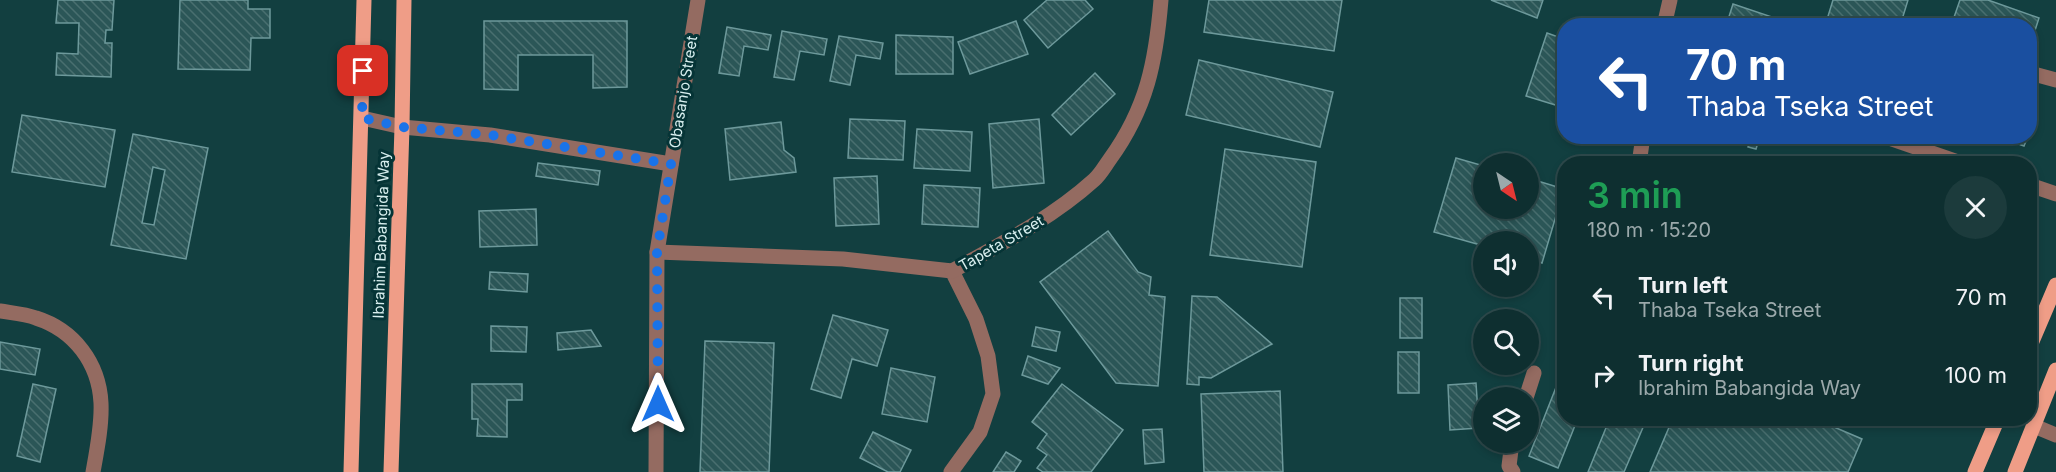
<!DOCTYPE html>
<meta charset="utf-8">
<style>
body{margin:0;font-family:Inter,sans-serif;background:#1c3b3c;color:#f1f3f6;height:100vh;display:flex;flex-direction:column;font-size:22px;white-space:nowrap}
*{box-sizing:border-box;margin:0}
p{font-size:20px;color:#9ba9ab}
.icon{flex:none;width:33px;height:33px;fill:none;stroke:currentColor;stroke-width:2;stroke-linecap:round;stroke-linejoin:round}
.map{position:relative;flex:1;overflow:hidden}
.sheet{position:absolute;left:1557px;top:156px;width:480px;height:270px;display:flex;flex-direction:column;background:#0e2f30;border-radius:24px;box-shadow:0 3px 9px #0003,0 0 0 2px #2e4a4c}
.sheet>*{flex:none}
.guide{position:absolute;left:1557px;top:18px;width:480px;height:126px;border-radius:24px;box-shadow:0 3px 9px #0003,0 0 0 2px #2e4a4c;background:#1a4fa0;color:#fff;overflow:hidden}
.needle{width:39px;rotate:145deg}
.fabs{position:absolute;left:1473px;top:153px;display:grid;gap:12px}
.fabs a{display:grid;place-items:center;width:66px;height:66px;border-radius:50%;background:#0e2f30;box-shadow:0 3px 9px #0003,0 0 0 2px #2e4a4c;font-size:30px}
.pin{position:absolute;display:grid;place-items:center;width:51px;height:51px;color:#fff;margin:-26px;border-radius:12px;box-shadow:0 3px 9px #0006}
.me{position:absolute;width:66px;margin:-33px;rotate:0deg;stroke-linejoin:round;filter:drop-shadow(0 0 4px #0008)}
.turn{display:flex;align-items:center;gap:21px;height:126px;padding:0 30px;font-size:27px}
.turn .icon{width:78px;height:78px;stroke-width:2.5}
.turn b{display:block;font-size:42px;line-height:51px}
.round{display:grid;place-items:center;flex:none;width:63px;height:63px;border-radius:32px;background:#1c3b3c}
.head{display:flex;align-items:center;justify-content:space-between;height:102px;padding:0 30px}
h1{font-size:36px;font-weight:600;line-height:45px;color:#1e9e55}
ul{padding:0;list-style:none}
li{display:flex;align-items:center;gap:18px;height:78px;padding:0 30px}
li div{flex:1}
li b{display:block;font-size:22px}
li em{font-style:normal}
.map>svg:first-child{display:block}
.building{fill:url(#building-back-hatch);stroke:#6d999b;stroke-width:1.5;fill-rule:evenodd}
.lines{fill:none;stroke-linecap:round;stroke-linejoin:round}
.minor{stroke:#946b61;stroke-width:15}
.major{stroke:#ef9d87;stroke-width:15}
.route{stroke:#1a73e8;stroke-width:10;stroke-dasharray:0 18}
.labels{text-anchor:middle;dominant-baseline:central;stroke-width:6;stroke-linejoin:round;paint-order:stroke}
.street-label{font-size:15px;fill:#d7eeee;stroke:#053436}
</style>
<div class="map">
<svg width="2056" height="472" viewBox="0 0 2056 472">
<defs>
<pattern id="building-back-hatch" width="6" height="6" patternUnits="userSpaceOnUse" patternTransform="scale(1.5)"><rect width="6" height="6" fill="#2b5657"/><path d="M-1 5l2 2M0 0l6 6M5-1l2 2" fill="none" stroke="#496f6f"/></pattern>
</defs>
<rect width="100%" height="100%" fill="#123f40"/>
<!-- building -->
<g class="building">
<polygon points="58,0 114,0 112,30 106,30 105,43 112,43 111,77 56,75 57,53 78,54 79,23 56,23"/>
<polygon points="180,0 248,0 248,9 270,9 270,38 251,38 250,70 178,69"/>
<polygon points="1047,0 1085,0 1093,9 1048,48 1024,20"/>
<polygon points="1209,0 1342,0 1334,51 1204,32"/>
<polygon points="1491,0 1543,0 1537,18"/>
<polygon points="1833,0 1908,0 1900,26 1825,26"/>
<polygon points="1960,0 1988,0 2039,18 2030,46 2030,26 1951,26"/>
<polygon points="1733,4 1781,20 1779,26 1726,26"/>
<polygon points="484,21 627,21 627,87 593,88 593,55 518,55 518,90 484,89"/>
<polygon points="1016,21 1028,54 970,74 958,42"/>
<polygon points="727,27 771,35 768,50 744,46 739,76 719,73"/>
<polygon points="782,31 827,39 824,55 800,51 794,80 774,77"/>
<polygon points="1547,33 1564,39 1564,101 1562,107 1526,96"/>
<polygon points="896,35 953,37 953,74 896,74"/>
<polygon points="839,36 883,43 880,59 856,55 850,85 830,81"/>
<polygon points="1199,60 1333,92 1320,147 1186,115"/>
<polygon points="1095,73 1115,94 1071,135 1052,115"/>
<polygon points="2030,104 2038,107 2030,131"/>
<polygon points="22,115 115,130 105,187 12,172"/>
<polygon points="850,119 905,121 903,160 848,158"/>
<polygon points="1039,119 1044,183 993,188 989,124"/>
<polygon points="781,122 784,150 794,158 796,172 730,180 725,129"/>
<polygon points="917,129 972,132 970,171 914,168"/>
<path d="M133,134L208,148L186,259L111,245ZM153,167L165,170L154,225L142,223Z"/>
<polygon points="1751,136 1760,136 1756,149 1748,147"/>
<polygon points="1996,136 2028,136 2024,146"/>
<polygon points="1225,149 1316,162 1302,267 1210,255"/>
<polygon points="1456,158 1484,166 1484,208 1528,208 1528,178 1564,189 1542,263 1528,259 1528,242 1484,242 1484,246 1434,232"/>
<polygon points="538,163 600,171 598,185 536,176"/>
<polygon points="877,176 879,224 836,226 834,178"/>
<polygon points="924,185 980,188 978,227 922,224"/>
<polygon points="536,209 537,245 480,247 479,211"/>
<polygon points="1108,231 1138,272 1151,277 1149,295 1165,297 1158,386 1116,383 1040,282"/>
<polygon points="490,272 528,274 527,292 489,289"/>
<polygon points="1192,296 1217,297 1272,344 1211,378 1199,377 1199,385 1187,384"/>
<rect x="1400" y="298" width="22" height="40"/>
<polygon points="833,315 888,330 877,366 852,359 841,398 811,389"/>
<polygon points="491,326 527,327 526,352 491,351"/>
<polygon points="1036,327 1060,332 1056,351 1032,346"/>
<polygon points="591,330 601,346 558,350 557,333"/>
<polygon points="705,341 774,343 769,472 700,472"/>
<polygon points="0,342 40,349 35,375 0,369"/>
<rect x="1398" y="352" width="21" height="41"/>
<polygon points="1028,356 1060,368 1048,384 1022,375"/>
<polygon points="1564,367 1564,418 1578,418 1558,468 1529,456"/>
<polygon points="891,368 935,377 927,422 882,414"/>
<polygon points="1476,383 1479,428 1450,430 1448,385"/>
<polygon points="33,384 56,389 40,462 17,456"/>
<polygon points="472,384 522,384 522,400 507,400 507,437 477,436 478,419 472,419"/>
<polygon points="1062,384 1123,430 1091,472 1043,472 1037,468 1047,455 1037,448 1047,434 1032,422"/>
<polygon points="1280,391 1283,472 1204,472 1201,394"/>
<polygon points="1610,418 1647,418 1624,472 1588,472"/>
<polygon points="1673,418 1813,418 1862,439 1848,472 1650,472"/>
<polygon points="1162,429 1164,462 1145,464 1143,430"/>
<polygon points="873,432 911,450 900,472 888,472 860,458"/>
<polygon points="1006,452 1021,461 1014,472 993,472"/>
</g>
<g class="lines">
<!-- minor -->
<g class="minor">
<polyline points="1664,26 1670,0"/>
<polyline points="2030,73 2056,80"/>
<polyline points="362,118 402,127 490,135 671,164"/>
<polyline points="1883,136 1964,164"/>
<polyline points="1639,164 1643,136"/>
<polyline points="2030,185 2056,194"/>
<polyline points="657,252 843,259 952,271 976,319 988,356 993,394 980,432 951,472"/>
<path d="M952,271C1001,244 1052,218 1094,180C1100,175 1105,166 1110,159C1147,108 1156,61 1161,0"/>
<path d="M0,311C12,313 25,314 36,318C74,330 99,363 101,403C102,425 97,450 93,472"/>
<polyline points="1526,398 1534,373"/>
<polyline points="2034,426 2056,435"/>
<polyline points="1512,442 1509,466 1513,472"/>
<polyline points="656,472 657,252 698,0"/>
</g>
<!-- major -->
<g class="major">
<polyline points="2030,346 2056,285"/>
<polyline points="351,472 364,0"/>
<polyline points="391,472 402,127 404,0"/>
<polyline points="1975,472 1998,418"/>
<polyline points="2015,472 2056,370"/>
</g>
</g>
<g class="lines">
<!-- route -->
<polyline class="route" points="363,71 362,118 402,127 490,135 671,164 657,252 658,404"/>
</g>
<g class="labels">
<!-- street labels -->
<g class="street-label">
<text transform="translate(683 92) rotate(-81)">Obasanjo Street</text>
<text transform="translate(381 235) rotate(-88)">Ibrahim Babangida Way</text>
<text transform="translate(1001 243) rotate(-30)">Tapeta Street</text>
</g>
</g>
</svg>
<div class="fabs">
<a><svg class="needle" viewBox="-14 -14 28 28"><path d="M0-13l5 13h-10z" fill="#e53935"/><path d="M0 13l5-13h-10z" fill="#9ba9ab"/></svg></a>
<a><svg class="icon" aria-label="sound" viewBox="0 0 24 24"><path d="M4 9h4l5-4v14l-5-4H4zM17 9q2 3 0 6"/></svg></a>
<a><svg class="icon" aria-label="search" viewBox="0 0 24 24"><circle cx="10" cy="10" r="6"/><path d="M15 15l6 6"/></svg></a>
<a><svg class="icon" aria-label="layers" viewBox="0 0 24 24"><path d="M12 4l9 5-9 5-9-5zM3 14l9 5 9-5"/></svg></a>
</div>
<div class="pin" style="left:363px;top:71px;background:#d93025"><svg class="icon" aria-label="arrive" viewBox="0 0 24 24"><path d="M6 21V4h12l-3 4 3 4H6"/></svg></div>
<svg class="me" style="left:658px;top:404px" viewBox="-20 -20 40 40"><path d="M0-17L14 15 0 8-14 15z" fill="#1a73e8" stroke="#fff" stroke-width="4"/></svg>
<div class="guide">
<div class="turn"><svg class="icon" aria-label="left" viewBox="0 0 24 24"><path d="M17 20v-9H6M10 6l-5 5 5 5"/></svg><div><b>70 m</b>Thaba Tseka Street</div></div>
</div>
<section class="sheet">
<div class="head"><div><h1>3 min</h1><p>180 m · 15:20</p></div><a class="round"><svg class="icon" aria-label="close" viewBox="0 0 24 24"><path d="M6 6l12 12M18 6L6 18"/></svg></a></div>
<ul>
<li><svg class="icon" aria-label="left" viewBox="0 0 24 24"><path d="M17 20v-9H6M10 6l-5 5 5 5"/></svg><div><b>Turn left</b><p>Thaba Tseka Street</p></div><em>70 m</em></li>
<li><svg class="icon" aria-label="right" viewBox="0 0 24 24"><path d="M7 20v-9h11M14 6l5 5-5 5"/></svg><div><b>Turn right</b><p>Ibrahim Babangida Way</p></div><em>100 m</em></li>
</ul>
</section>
</div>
